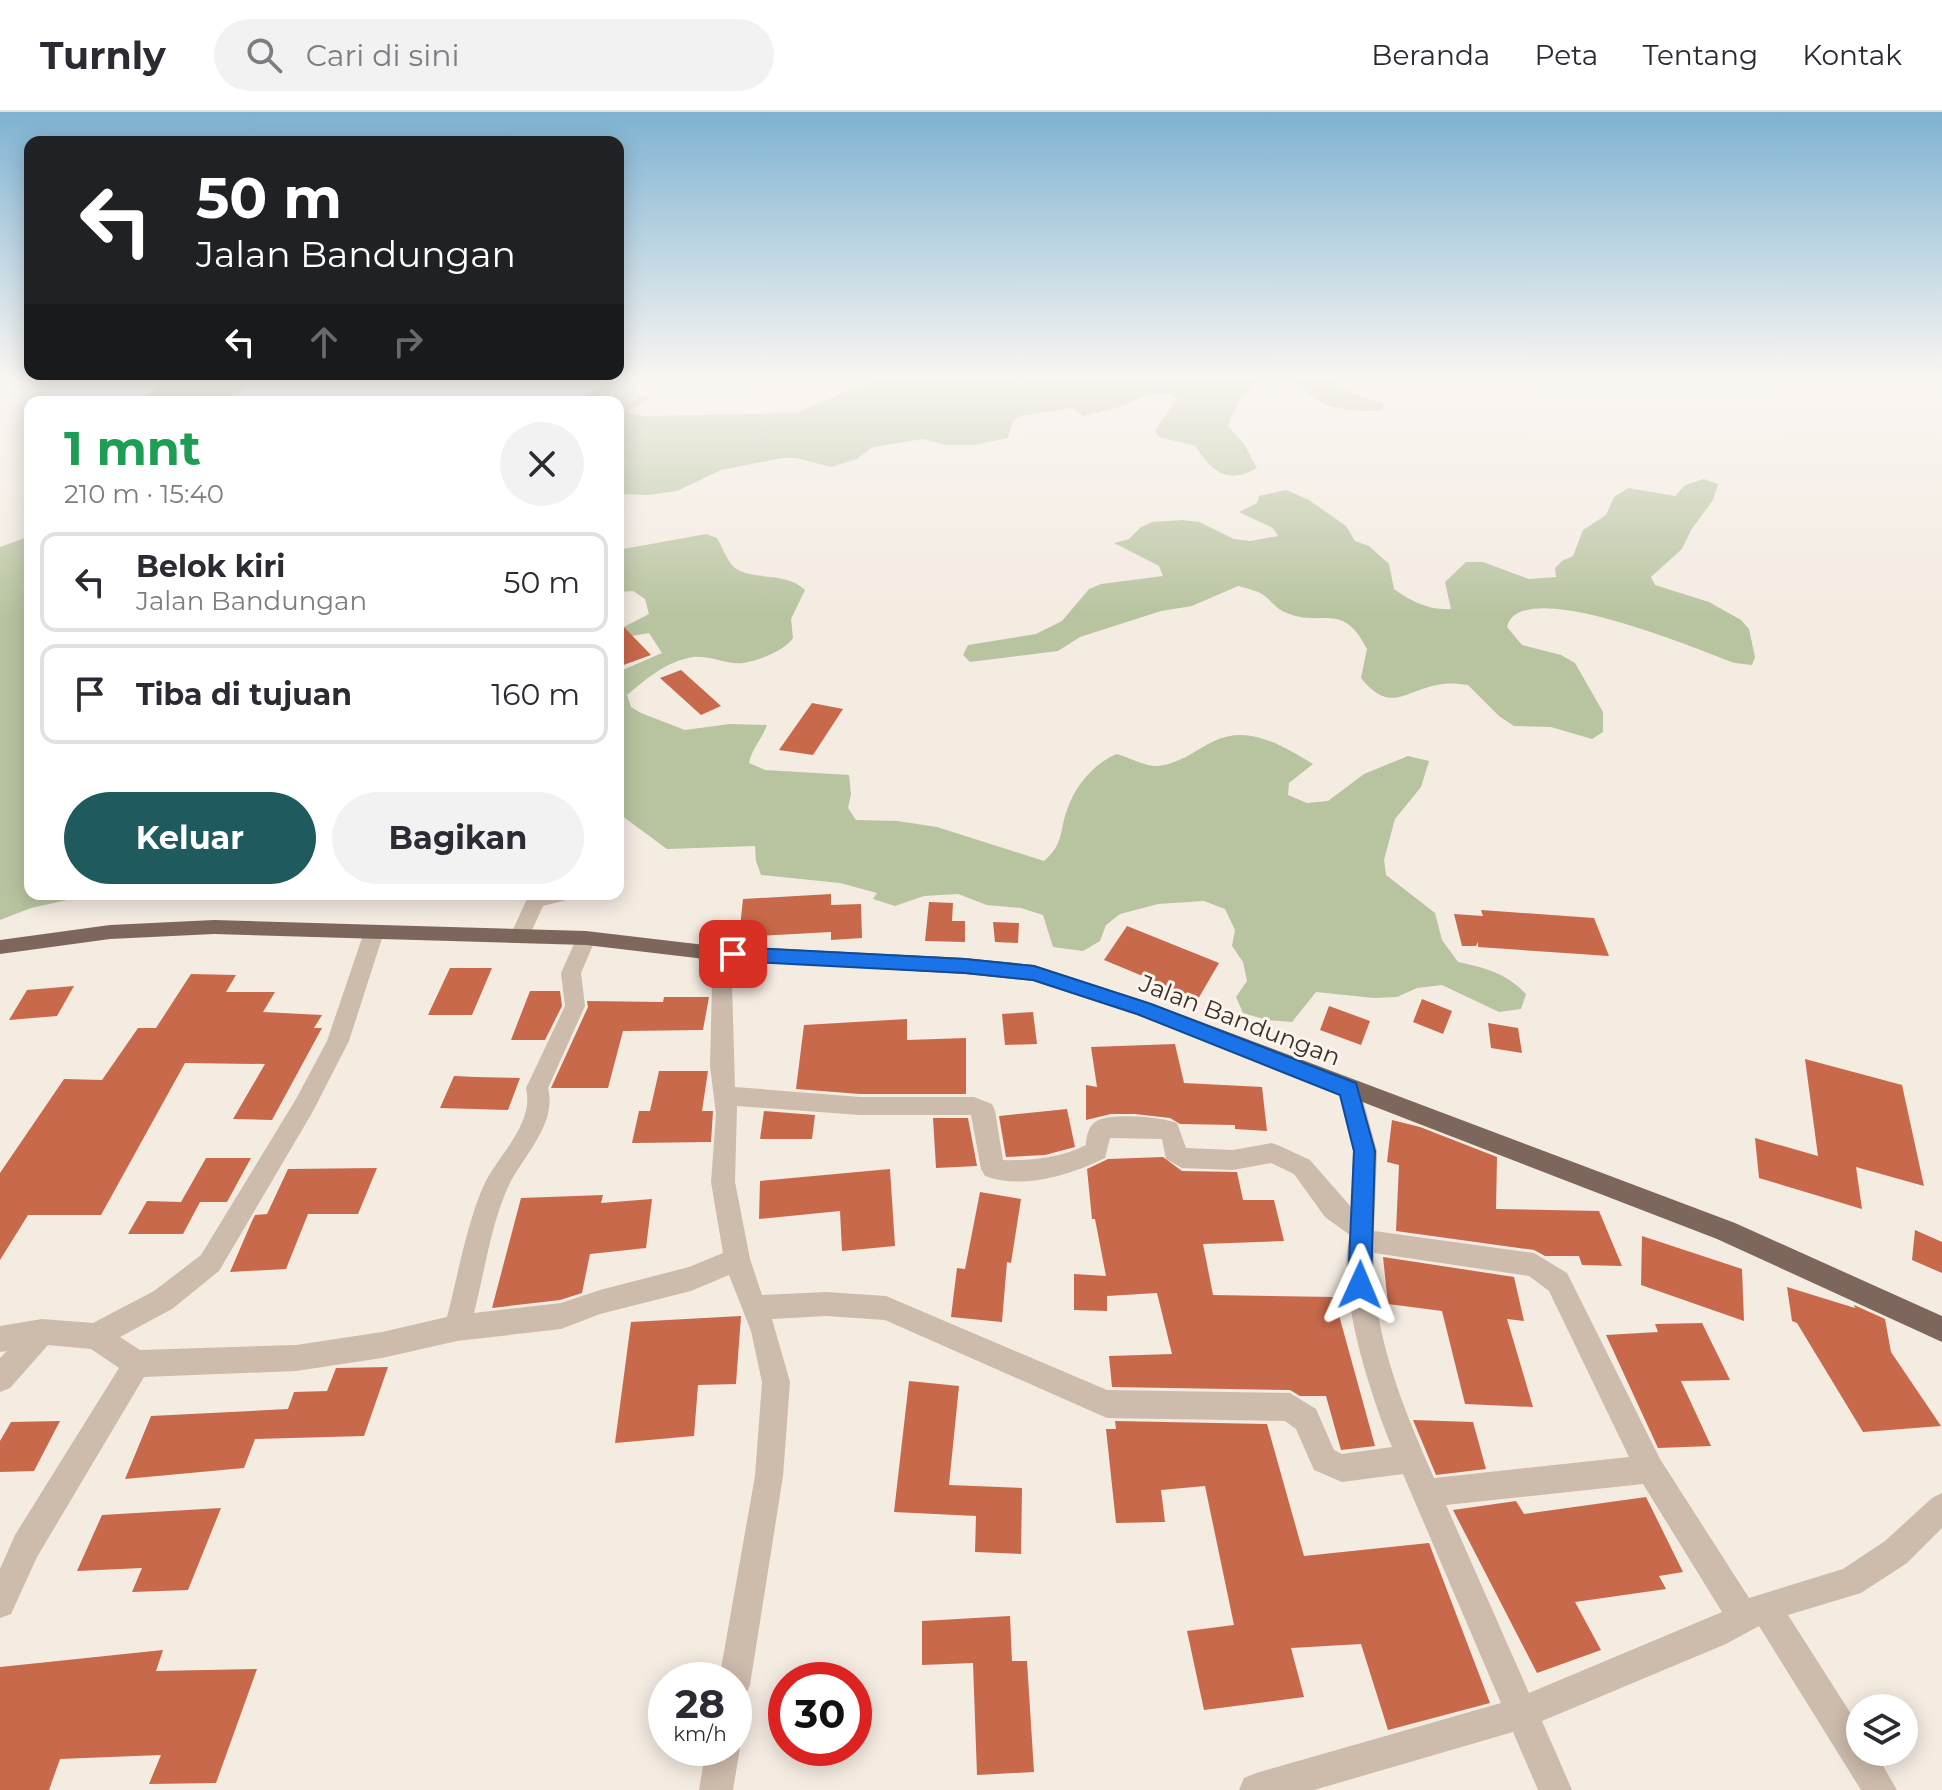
<!DOCTYPE html>
<html lang="id">
<meta charset="utf-8">
<style>
body{margin:0;font-family:Montserrat,sans-serif;background:#f2f2f3;color:#2b2b33;height:100vh;display:flex;flex-direction:column;font-size:30px;white-space:nowrap}
*{box-sizing:border-box;margin:0}
p{font-size:26px;color:#7c7c81}
.icon{flex:none;width:44px;height:44px;fill:none;stroke:currentColor;stroke-width:2;stroke-linecap:round;stroke-linejoin:round}
.map{position:relative;flex:1;overflow:hidden}
.side{position:absolute;left:24px;top:284px;width:600px;height:504px;display:flex;flex-direction:column;background:#fff;border-radius:16px;box-shadow:0 4px 20px #0003}
.side>*{flex:none}
.hud{position:absolute;left:24px;top:24px;width:600px;height:244px;border-radius:16px;box-shadow:0 4px 20px #0003;background:#202124;color:#fff;overflow:hidden}
.tools{position:absolute;left:1846px;top:1582px;display:grid;gap:16px}
.tools a{display:grid;place-items:center;width:72px;height:72px;border-radius:50%;background:#fff;box-shadow:0 4px 20px #0003;font-size:40px}
.speed{position:absolute;left:648px;top:1550px;display:flex;gap:16px;font-size:40px;font-weight:700;text-align:center}
.speed>*{display:grid;place-content:center;width:104px;height:104px;border-radius:50%;background:#fff;box-shadow:0 4px 20px #0003;line-height:1}
.speed small{font-size:20px;font-weight:400}
.speed .limit{border:12px solid #d22;background:#fff;color:#111}
.pin{position:absolute;display:grid;place-items:center;width:68px;height:68px;color:#fff;margin:-34px;border-radius:16px;box-shadow:0 4px 12px #0006}
.me{position:absolute;width:88px;margin:-44px;rotate:1deg;stroke-linejoin:round;filter:drop-shadow(0 0 6px #0008)}
.turn{display:flex;align-items:center;gap:28px;height:168px;padding:0 40px;font-size:36px}
.turn .icon{width:104px;height:104px;stroke-width:2.5}
.turn b{display:block;font-size:56px;line-height:68px}
.lanes{display:flex;align-items:center;height:76px;padding:0 40px;background:#0003;justify-content:center;gap:40px;direction:ltr}
.lanes .off{opacity:.35}
.round{display:grid;place-items:center;flex:none;width:84px;height:84px;border-radius:42px;background:#f2f2f3}
.head{display:flex;align-items:center;justify-content:space-between;height:136px;padding:0 40px}
h1{font-size:48px;font-weight:700;line-height:60px;color:#1e9e55}
.cta{display:flex;gap:16px;margin-top:auto;padding:16px 40px}
.cta a{flex:1;height:92px;border-radius:48px;background:#1f5a5e;color:#fff;font-size:32px;font-weight:700;line-height:92px;text-align:center}
.cta a+a{background:#f2f2f3;color:#2b2b33}
ul{padding:0;list-style:none}
li{display:flex;align-items:center;gap:24px;height:100px;margin:0 16px 12px;padding:0 24px;border:4px solid #e1e1e2;border-radius:16px}
li div{flex:1}
li b{display:block;font-size:30px}
li em{font-style:normal}
header{display:flex;align-items:center;gap:48px;box-sizing:border-box;height:112px;padding:0 40px;background:#fff;border-bottom:2px solid #e1e1e2}
header strong{font-size:38px}
nav{display:flex;gap:44px;margin-inline-start:auto;font-size:28px}
.search{width:560px;height:72px;background:#f2f2f3;display:flex;align-items:center;gap:20px;box-sizing:border-box;padding:0 28px;border-radius:44px;color:#7c7c81;font-size:30px}
.map>svg:first-child{display:block}
.green{fill:#b8c4a0}
.building{fill:#c8694b}
.lines{fill:none;stroke-linecap:round;stroke-linejoin:round}
.minor{fill:#cdbbac;fill-rule:evenodd}
.major{fill:#7d675c;fill-rule:evenodd}
.route{fill:#1a73e8;stroke:#114b97;stroke-width:2}
.labels{text-anchor:middle;dominant-baseline:central;stroke-width:6;stroke-linejoin:round;paint-order:stroke}
.street-label{font-size:24px;fill:#3b302b;stroke:#fbf5ee}
</style>
<header>
<strong>Turnly</strong>
<div class="search"><svg class="icon" aria-label="search" viewBox="0 0 24 24"><circle cx="10" cy="10" r="6"/><path d="M15 15l6 6"/></svg>Cari di sini</div>
<nav><a>Beranda</a><a>Peta</a><a>Tentang</a><a>Kontak</a></nav>
</header>
<div class="map">
<svg width="1942" height="1678" viewBox="0 0 1942 1678">
<rect width="100%" height="100%" fill="#f4ebe1"/>
<!-- green -->
<g class="green">
<polygon points="164,267 253,267 230,290 158,290 144,286"/>
<path d="M609,267H639L629,301L643,304L797,301L875,267H1341L1337,275L1383,292V298C1368,300 1348,299 1333,295C1320,292 1312,283 1302,276C1295,271 1286,271 1278,270C1248,266 1237,290 1228,314L1244,332L1257,356C1228,373 1210,359 1196,334L1159,325L1155,318L1177,287L1169,282H1149L1123,294L1083,304L1072,296L1021,304L1013,309L1008,326L974,333H946L923,327L885,333L871,336L857,347L831,355L796,346H782L721,358L677,379L648,383L618,382V290H579Z"/>
<path d="M1704,367L1718,372L1713,388L1691,418L1682,437L1651,465L1655,473L1709,490L1741,508L1749,517L1755,545L1752,553L1735,551C1701,539 1520,461 1507,515L1522,533L1561,543L1575,551L1603,600V620L1592,627L1551,615L1514,614L1499,604L1468,573C1460,572 1450,571 1442,572C1404,578 1391,603 1361,566L1367,537C1342,488 1322,516 1287,501C1276,497 1271,488 1262,482C1255,478 1245,476 1238,474L1192,494L1161,499L1080,525L1058,539L970,550L963,543L968,533L1036,522L1062,509L1089,477L1101,472L1163,464L1159,454L1114,431L1129,427L1141,415L1152,410L1183,408L1199,410L1234,427L1250,429L1278,424L1273,416L1239,400L1257,391L1259,384L1286,378L1309,388L1346,414L1355,429L1369,434L1389,452L1394,477C1410,489 1431,499 1451,497L1445,470L1466,450H1483L1529,467L1556,465L1555,456L1562,449L1573,444L1583,418L1606,403L1614,385L1628,376L1675,384L1685,373Z"/>
<path d="M706,422L717,426C722,434 726,447 733,454C749,470 785,458 805,478L791,507L793,526C784,539 760,548 743,551C727,553 710,543 693,545C667,549 646,567 627,583L631,595L641,601L685,618L730,612L767,613C762,627 752,636 749,651L765,658L849,663L851,682L848,696L856,708L897,709L937,715L1044,749C1064,732 1059,720 1067,698C1075,674 1094,651 1117,642C1128,645 1146,655 1158,654C1181,651 1194,639 1214,629C1250,612 1282,634 1313,652L1289,671L1288,683L1307,691L1328,689L1364,662L1408,644L1429,649L1421,675L1395,707L1384,748L1386,763L1435,801L1442,828L1458,850C1486,856 1506,861 1526,882L1521,897L1499,900L1442,873L1417,876L1397,885L1374,886L1316,880L1292,910L1267,908L1243,901L1236,885L1247,869L1243,850L1232,834L1235,818L1225,797L1204,789L1158,792L1120,802L1106,813L1100,829L1083,839L1053,835L1043,803L1021,796L987,793L958,782L924,784L895,794L873,787L877,781L840,771L761,763L756,749L755,734L667,737L618,701V560L662,541L649,521L626,525L618,518L649,502L645,487L633,479L618,480V438Z"/>
<polygon points="30,424 30,782 94,782 31,796 0,808 0,435"/>
</g>
<!-- building -->
<g class="building">
<polygon points="618,509 651,543 618,555"/>
<polygon points="681,558 721,594 701,603 660,566"/>
<polygon points="812,591 843,597 813,643 779,638"/>
<polygon points="831,782 831,793 861,792 862,826 831,828 831,820 739,825 743,787"/>
<polygon points="929,790 953,791 952,809 965,809 965,830 925,829"/>
<polygon points="1481,798 1594,806 1609,844 1478,835 1478,830 1476,834 1462,834 1454,802 1483,804"/>
<polygon points="993,810 1019,811 1018,831 995,830"/>
<polygon points="1127,814 1219,851 1198,887 1104,848"/>
<polygon points="450,856 492,856 472,903 428,903"/>
<polygon points="191,862 236,863 226,880 275,880 263,900 322,903 314,916 322,916 272,1008 233,1007 265,952 185,951 101,1103 28,1103 0,1148 0,1061 64,967 102,968 138,916 156,916"/>
<polygon points="74,874 57,904 9,908 27,878"/>
<polygon points="530,879 560,879 562,894 545,928 511,928"/>
<polygon points="664,885 709,885 703,918 623,919 608,976 551,976 588,895 587,889 663,890"/>
<polygon points="1422,887 1452,899 1443,922 1413,910"/>
<polygon points="1329,894 1370,909 1361,933 1320,918"/>
<polygon points="1033,900 1037,932 1005,933 1002,902"/>
<polygon points="907,907 907,928 966,926 966,982 860,982 796,977 804,913"/>
<polygon points="1488,911 1518,916 1522,941 1491,936"/>
<polygon points="1175,932 1184,971 1262,975 1267,1019 1235,1017 1235,1013 1180,1012 1170,1006 1135,1002 1111,1002 1086,1008 1086,973 1097,975 1091,935"/>
<polygon points="1805,947 1902,973 1924,1074 1856,1055 1862,1097 1759,1066 1755,1026 1818,1044"/>
<polygon points="659,959 708,959 702,999 713,999 711,1030 632,1031 639,999 650,999"/>
<polygon points="454,964 475,965 520,966 508,998 440,996"/>
<polygon points="1067,997 1075,1035 1045,1043 1006,1045 999,1004"/>
<polygon points="764,999 815,1003 812,1027 760,1027"/>
<polygon points="933,1006 968,1006 977,1054 936,1056"/>
<polygon points="1392,1008 1420,1015 1497,1045 1496,1097 1599,1099 1622,1154 1582,1153 1579,1144 1545,1144 1534,1138 1396,1119 1399,1053 1387,1050"/>
<polygon points="1163,1045 1182,1059 1237,1060 1243,1088 1274,1088 1284,1129 1203,1132 1213,1183 1334,1185 1375,1334 1341,1338 1326,1284 1300,1284 1290,1278 1112,1275 1109,1244 1172,1242 1157,1181 1107,1184 1107,1199 1074,1198 1074,1162 1106,1164 1095,1107 1092,1107 1087,1057 1108,1047"/>
<polygon points="206,1046 251,1046 227,1090 200,1090 183,1122 128,1122 147,1089 181,1090"/>
<polygon points="377,1056 358,1102 308,1102 286,1157 230,1160 252,1109 255,1103 267,1102 288,1057"/>
<polygon points="890,1057 895,1134 842,1139 840,1099 759,1107 760,1069"/>
<polygon points="980,1080 1021,1087 1011,1151 1007,1150 1002,1210 951,1205 957,1156 965,1157"/>
<polygon points="603,1083 601,1091 652,1087 646,1136 590,1142 582,1181 560,1188 492,1196 521,1086"/>
<polygon points="1915,1118 1942,1130 1942,1161 1912,1148"/>
<polygon points="1642,1124 1742,1157 1744,1209 1641,1173"/>
<polygon points="1383,1145 1514,1165 1524,1209 1507,1207 1533,1295 1465,1292 1442,1199 1388,1192"/>
<polygon points="1787,1175 1855,1196 1854,1193 1885,1207 1891,1240 1941,1314 1863,1320 1797,1211 1792,1209"/>
<polygon points="741,1204 736,1272 698,1273 694,1324 615,1331 631,1210"/>
<polygon points="1702,1211 1730,1268 1681,1269 1711,1334 1658,1336 1606,1223 1658,1220 1655,1212"/>
<polygon points="388,1255 364,1324 255,1327 244,1356 125,1367 151,1304 288,1297 294,1280 327,1279 336,1256"/>
<polygon points="909,1269 959,1274 949,1373 1022,1376 1021,1442 975,1440 976,1404 894,1400"/>
<polygon points="1413,1308 1473,1310 1486,1357 1436,1363"/>
<polygon points="60,1309 34,1359 0,1360 0,1329 11,1310"/>
<polygon points="1115,1309 1267,1312 1304,1444 1429,1431 1490,1591 1388,1618 1361,1532 1291,1536 1304,1585 1204,1598 1187,1519 1234,1513 1205,1374 1161,1378 1165,1410 1116,1411 1106,1317 1116,1317"/>
<polygon points="1646,1385 1683,1460 1659,1464 1666,1477 1575,1490 1601,1538 1537,1561 1453,1398 1516,1389 1524,1402"/>
<polygon points="221,1396 188,1478 132,1480 142,1456 77,1459 102,1403"/>
<polygon points="1010,1504 1012,1549 1027,1549 1034,1660 977,1663 973,1551 922,1553 922,1509"/>
<polygon points="163,1538 156,1559 257,1557 216,1671 149,1672 161,1643 60,1647 49,1678 0,1678 0,1555"/>
</g>
<g class="lines">
<!-- minor -->
<g class="minor">
<polygon points="642,284 651,286 618,306 618,298"/>
<polygon points="537,782 573,782 570,787 543,794 527,829 513,829 510,824 526,789 529,784"/>
<path d="M374,813L381,815L384,820L349,929L312,1001L219,1159L172,1197L120,1225L140,1238L296,1233L382,1220L447,1205C458,1163 466,1115 483,1075C497,1043 535,1013 526,976L565,894L561,861L579,821H593L596,826L581,861L585,894L548,976C558,1015 518,1048 505,1082C490,1119 484,1162 474,1201L561,1191L600,1178L689,1155L723,1141L711,1070L716,1002L710,954L712,872L695,840L698,835H712L732,872L735,975L860,985H974L992,992L995,999L1003,1048C1031,1049 1061,1046 1086,1033C1086,1026 1088,1015 1095,1010C1109,1000 1161,1005 1177,1011L1186,1036L1233,1038L1272,1031L1280,1034L1310,1048L1351,1095L1353,1039L1338,977L1341,970L1349,968L1357,970L1360,977L1377,1039L1374,1119L1534,1141L1567,1161L1660,1347L1749,1486L1843,1457L1885,1429L1932,1386L1942,1381V1416L1907,1451L1861,1481L1788,1503L1860,1616V1640H1875L1897,1678H1861L1759,1514L1726,1532L1542,1609L1572,1678H1538L1513,1620L1314,1678H1239L1244,1666L1256,1661L1501,1591L1403,1362L1342,1370L1314,1358L1296,1317L1285,1309L1107,1306L885,1208L826,1204L772,1207L790,1270L783,1364L750,1573L745,1584L734,1589V1568H719L755,1364L762,1270L751,1219L729,1163L691,1179L600,1202L561,1217L457,1229L382,1246L296,1259L144,1265L37,1445L11,1502L0,1506V1457L15,1423L119,1256L91,1237L48,1233L10,1276L0,1280V1246L7,1239L0,1240V1214L42,1207L93,1211L154,1179L201,1143L296,987L327,929L364,820L367,815ZM737,994L860,1003H971L981,1057L985,1064C1022,1078 1071,1063 1105,1046L1110,1026L1162,1027L1166,1047L1182,1056L1233,1058L1271,1051L1294,1062L1325,1105L1350,1123C1335,1175 1371,1285 1392,1335L1342,1342L1334,1338L1316,1297L1290,1281L1107,1278L886,1184L826,1180L762,1183L750,1147L735,1070ZM1374,1141L1529,1164L1549,1179L1629,1345L1434,1366C1403,1295 1371,1220 1374,1141ZM1643,1372L1722,1500L1529,1581L1446,1393Z"/>
<polygon points="734,1624 740,1636 733,1678 699,1678 706,1636 734,1636"/>
</g>
<!-- major -->
<polygon class="major" points="214,808 586,819 705,833 965,846 1034,853 1151,891 1735,1111 1942,1204 1942,1230 1717,1127 1137,903 1033,869 965,862 705,847 586,833 214,822 110,827 0,842 0,828 110,813"/>
</g>
<!-- sky -->
<linearGradient id="sky" x2="0" y2="1"><stop stop-color="#7eb2d2"/><stop offset="0.53" stop-color="#faf6f2"/><stop offset="1" stop-color="#faf6f2" stop-opacity="0"/></linearGradient>
<rect width="1942" height="502" fill="url(#sky)"/>
<!-- route -->
<polygon class="route" points="733,835 965,847 1034,854 1151,892 1356,971 1375,1039 1371,1173 1368,1181 1360,1184 1352,1181 1348,1173 1354,1039 1340,983 1137,902 1033,868 965,861 733,849 724,842"/>
<g class="labels">
<!-- street labels -->
<g class="street-label">
<text transform="translate(1240 908) rotate(21)">Jalan Bandungan</text>
</g>
</g>
</svg>
<div class="tools">
<a><svg class="icon" aria-label="layers" viewBox="0 0 24 24"><path d="M12 4l9 5-9 5-9-5zM3 14l9 5 9-5"/></svg></a>
</div>
<div class="speed"><div>28<small>km/h</small></div><div class="limit">30</div></div>
<div class="pin" style="left:733px;top:842px;background:#d93025"><svg class="icon" aria-label="arrive" viewBox="0 0 24 24"><path d="M6 21V4h12l-3 4 3 4H6"/></svg></div>
<svg class="me" style="left:1360px;top:1173px" viewBox="-20 -20 40 40"><path d="M0-17L14 15 0 8-14 15z" fill="#1a73e8" stroke="#fff" stroke-width="4"/></svg>
<div class="hud">
<div class="turn"><svg class="icon" aria-label="left" viewBox="0 0 24 24"><path d="M17 20v-9H6M10 6l-5 5 5 5"/></svg><div><b>50 m</b>Jalan Bandungan</div></div>
<div class="lanes"><svg class="icon" aria-label="left" viewBox="0 0 24 24"><path d="M17 20v-9H6M10 6l-5 5 5 5"/></svg><svg class="icon off" aria-label="ahead" viewBox="0 0 24 24"><path d="M12 20V5M6 11l6-6 6 6"/></svg><svg class="icon off" aria-label="right" viewBox="0 0 24 24"><path d="M7 20v-9h11M14 6l5 5-5 5"/></svg></div>
</div>
<section class="side">
<div class="head"><div><h1>1 mnt</h1><p>210 m · 15:40</p></div><a class="round"><svg class="icon" aria-label="close" viewBox="0 0 24 24"><path d="M6 6l12 12M18 6L6 18"/></svg></a></div>
<ul>
<li><svg class="icon" aria-label="left" viewBox="0 0 24 24"><path d="M17 20v-9H6M10 6l-5 5 5 5"/></svg><div><b>Belok kiri</b><p>Jalan Bandungan</p></div><em>50 m</em></li>
<li><svg class="icon" aria-label="arrive" viewBox="0 0 24 24"><path d="M6 21V4h12l-3 4 3 4H6"/></svg><div><b>Tiba di tujuan</b></div><em>160 m</em></li>
</ul>
<div class="cta"><a>Keluar</a><a>Bagikan</a></div>
</section>
</div>
